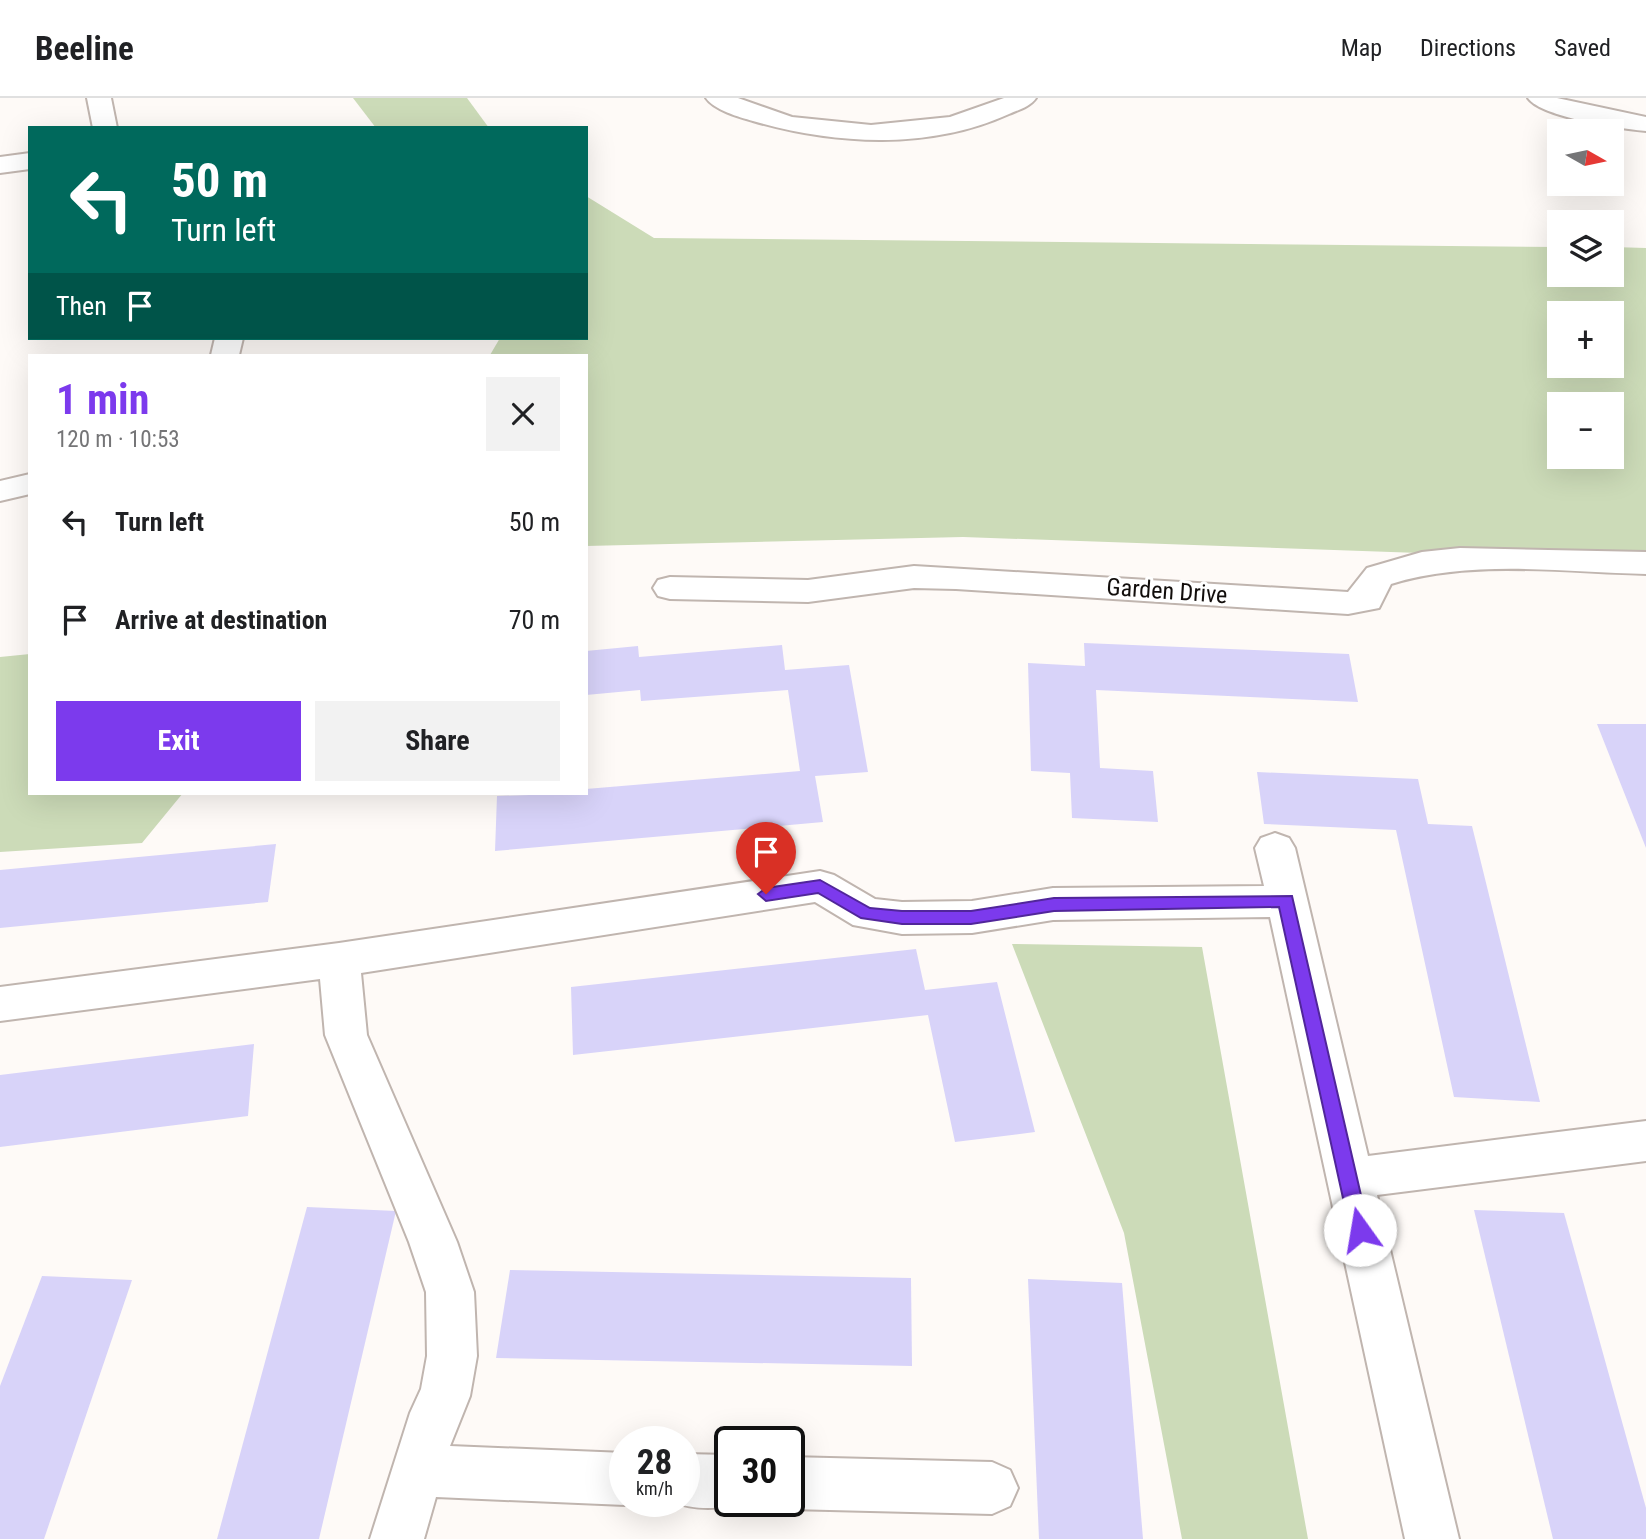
<!DOCTYPE html>
<meta charset="utf-8">
<style>
body{margin:0;font-family:"Roboto Condensed",sans-serif;background:#f2f2f2;color:#202124;height:100vh;display:flex;flex-direction:column;font-size:26px;white-space:nowrap}
*{box-sizing:border-box;margin:0}
p{font-size:23px;color:#757577}
.icon{flex:none;width:38px;height:38px;fill:none;stroke:currentColor;stroke-width:2;stroke-linecap:round;stroke-linejoin:round}
.map{position:relative;flex:1;overflow:hidden}
.details{position:absolute;left:28px;top:256px;width:560px;height:441px;display:flex;flex-direction:column;background:#fff;border-radius:0px;box-shadow:0 7px 28px #0002}
.details>*{flex:none}
.guide{position:absolute;left:28px;top:28px;width:560px;height:214px;border-radius:0px;box-shadow:0 7px 28px #0002;background:#00695c;color:#fff;overflow:hidden}
.needle{width:46px;rotate:99deg}
.tools{position:absolute;left:1547px;top:21px;display:grid;gap:14px}
.tools a{display:grid;place-items:center;width:77px;height:77px;border-radius:0px;background:#fff;box-shadow:0 7px 28px #0002;font-size:35px}
.speed{position:absolute;left:609px;top:1328px;display:flex;gap:14px;font-size:35px;font-weight:700;text-align:center}
.speed>*{display:grid;place-content:center;width:91px;height:91px;border-radius:50%;background:#fff;box-shadow:0 7px 28px #0002;line-height:1}
.speed small{font-size:18px;font-weight:400}
.speed .limit{border:4px solid #111;border-radius:10px;background:#fff;color:#111}
.pin{position:absolute;display:grid;place-items:center;width:60px;height:60px;color:#fff;margin:-72px -30px;border-radius:50% 50% 50% 0;rotate:-45deg;box-shadow:0 0 7px #0007}
.pin .icon{rotate:45deg}
.me{position:absolute;width:77px;margin:-38px;rotate:347deg;stroke-linejoin:round;filter:drop-shadow(0 0 5px #0008)}
.turn{display:flex;align-items:center;gap:24px;height:147px;padding:0 28px;font-size:32px}
.turn .icon{width:91px;height:91px;stroke-width:2.5}
.turn b{display:block;font-size:49px;line-height:60px}
.then{display:flex;align-items:center;height:66px;padding:0 28px;background:#0003;gap:14px;font-size:26px}
.round{display:grid;place-items:center;flex:none;width:74px;height:74px;border-radius:0px;background:#f2f2f2}
.summary{display:flex;align-items:center;justify-content:space-between;height:119px;padding:0 28px}
h1{font-size:42px;font-weight:700;line-height:52px;color:#7c3aed}
.action{display:flex;gap:14px;margin-top:auto;padding:14px 28px}
.action a{flex:1;height:80px;border-radius:0px;background:#7c3aed;color:#fff;font-size:28px;font-weight:700;line-height:80px;text-align:center}
.action a+a{background:#f2f2f2;color:#202124}
ul{padding:0;list-style:none}
li{display:flex;align-items:center;gap:21px;height:98px;padding:0 28px}
li div{flex:1}
li b{display:block;font-size:26px}
li em{font-style:normal}
header{display:flex;align-items:center;gap:42px;box-sizing:border-box;height:98px;padding:0 35px;background:#fff;border-bottom:2px solid #e0e0e0}
header strong{font-size:33px}
nav{display:flex;gap:38px;margin-inline-start:auto;font-size:24px}
.map>svg:first-child{display:block}
.green{fill:#ccdbb8;fill-rule:evenodd}
.building{fill:#d8d3f9}
.lines{fill:none;stroke-linecap:round;stroke-linejoin:round}
.minor-casing{stroke:#c0b5af;stroke-width:4}
.minor{fill:#fff;fill-rule:evenodd}
.route{fill:#7c3aed;stroke:#51269a;stroke-width:2}
.labels{text-anchor:middle;dominant-baseline:central;stroke-width:6;stroke-linejoin:round;paint-order:stroke}
.street-label{font-size:24px;fill:#110d0b;stroke:#fff}
</style>
<header>
<strong>Beeline</strong>
<nav><a>Map</a><a>Directions</a><a>Saved</a></nav>
</header>
<div class="map">
<svg width="1646" height="1441" viewBox="0 0 1646 1441">
<rect width="100%" height="100%" fill="#fefaf7"/>
<!-- green -->
<g class="green">
<polygon points="353,0 467,0 489,30 376,30"/>
<path d="M586,98L654,140L1559,149V177H1612V149L1646,150V463L963,439L586,448V257H490L500,240H586ZM1559,215H1612V268H1559ZM1559,306H1612V359H1559Z"/>
<polygon points="30,556 30,695 183,695 142,745 0,754 0,559"/>
<polygon points="1012,846 1202,849 1308,1441 1182,1441 1124,1135"/>
</g>
<!-- building -->
<g class="building">
<polygon points="1084,545 1349,556 1358,604 1096,592 1100,670 1153,673 1158,724 1072,720 1070,675 1031,673 1028,565 1085,568"/>
<polygon points="782,547 785,572 849,567 868,674 815,678 823,724 495,753 497,698 586,695 586,691 800,673 788,592 641,603 640,592 586,597 586,553 638,548 639,559"/>
<polygon points="1597,626 1646,626 1646,750"/>
<polygon points="1257,674 1418,681 1428,726 1472,728 1540,1004 1454,999 1396,732 1264,726"/>
<polygon points="276,746 268,804 0,830 0,772"/>
<polygon points="916,851 925,892 997,884 1035,1034 955,1044 928,917 573,957 571,889"/>
<polygon points="254,946 248,1018 0,1049 0,977"/>
<polygon points="307,1109 396,1113 319,1441 217,1441"/>
<polygon points="1474,1112 1564,1115 1646,1410 1646,1441 1553,1441"/>
<polygon points="510,1172 911,1180 912,1268 496,1260"/>
<polygon points="42,1178 132,1182 44,1441 0,1441 0,1288"/>
<polygon points="1028,1181 1122,1185 1143,1441 1039,1441"/>
</g>
<g class="lines">
<defs>
<g id="minor">
<polygon points="87,0 111,0 117,30 93,30"/>
<path d="M706,0H738L792,19L871,27L950,19L1004,0H1036C1030,9 1018,12 1009,16C930,52 835,47 753,23C739,19 714,12 706,0Z"/>
<path d="M1528,0H1557L1646,19V33C1621,31 1541,19 1528,0Z"/>
<polygon points="30,55 30,71 0,75 0,59"/>
<polygon points="215,240 243,240 239,257 211,257"/>
<polygon points="30,376 30,396 0,403 0,383"/>
<path d="M1460,450L1646,454V476C1562,474 1472,461 1391,486L1379,510L1348,516L956,491L914,490L808,504L670,501L658,498L653,490L658,482L670,479L808,482L914,468L1348,494L1367,470L1422,454Z"/>
<polygon points="1275,735 1289,740 1295,750 1368,1058 1646,1023 1646,1063 1377,1097 1459,1441 1405,1441 1270,819 1053,822 972,835 902,836 853,827 815,804 361,875 367,937 457,1144 474,1194 477,1258 470,1298 450,1348 625,1355 625,1404 633,1404 625,1407 436,1399 424,1441 370,1441 410,1315 421,1291 427,1258 426,1194 409,1144 325,937 320,881 0,923 0,889 339,845 820,773 834,777 875,801 902,804 972,803 1053,790 1264,788 1255,750 1261,740"/>
<path d="M684,1356L730,1357V1404H743C723,1412 693,1412 673,1404H684Z"/>
<polygon points="789,1359 992,1364 1010,1372 1018,1390 1010,1408 992,1416 789,1411 771,1404 789,1404"/>
</g>
</defs>
<!-- minor casing -->
<use href="#minor" class="minor-casing"/>
<!-- minor -->
<use href="#minor" class="minor"/>
</g>
<!-- route -->
<polygon class="route" points="820,782 870,810 902,813 971,813 1054,800 1292,798 1369,1132 1367,1139 1360,1141 1353,1139 1350,1132 1279,809 1054,813 971,826 902,826 861,820 818,795 766,803 758,796 766,790"/>
<g class="labels">
<!-- street labels -->
<g class="street-label">
<text transform="translate(1167 493) rotate(4)">Garden Drive</text>
</g>
</g>
</svg>
<div class="tools">
<a><svg class="needle" viewBox="-14 -14 28 28"><path d="M0-13l5 13h-10z" fill="#e53935"/><path d="M0 13l5-13h-10z" fill="#757577"/></svg></a>
<a><svg class="icon" aria-label="layers" viewBox="0 0 24 24"><path d="M12 4l9 5-9 5-9-5zM3 14l9 5 9-5"/></svg></a>
<a>+</a>
<a>−</a>
</div>
<div class="speed"><div>28<small>km/h</small></div><div class="limit">30</div></div>
<div class="pin" style="left:766px;top:796px;background:#d93025"><svg class="icon" aria-label="arrive" viewBox="0 0 24 24"><path d="M6 21V4h12l-3 4 3 4H6"/></svg></div>
<svg class="me" style="left:1360px;top:1132px" viewBox="-20 -20 40 40"><circle r="19" fill="#fff"/><path d="M0-13L10 11 0 6-10 11z" fill="#7c3aed"/></svg>
<div class="guide">
<div class="turn"><svg class="icon" aria-label="left" viewBox="0 0 24 24"><path d="M17 20v-9H6M10 6l-5 5 5 5"/></svg><div><b>50 m</b>Turn left</div></div>
<div class="then">Then<svg class="icon" aria-label="arrive" viewBox="0 0 24 24"><path d="M6 21V4h12l-3 4 3 4H6"/></svg></div>
</div>
<section class="details">
<div class="summary"><div><h1>1 min</h1><p>120 m · 10:53</p></div><a class="round"><svg class="icon" aria-label="close" viewBox="0 0 24 24"><path d="M6 6l12 12M18 6L6 18"/></svg></a></div>
<ul>
<li><svg class="icon" aria-label="left" viewBox="0 0 24 24"><path d="M17 20v-9H6M10 6l-5 5 5 5"/></svg><div><b>Turn left</b></div><em>50 m</em></li>
<li><svg class="icon" aria-label="arrive" viewBox="0 0 24 24"><path d="M6 21V4h12l-3 4 3 4H6"/></svg><div><b>Arrive at destination</b></div><em>70 m</em></li>
</ul>
<div class="action"><a>Exit</a><a>Share</a></div>
</section>
</div>
